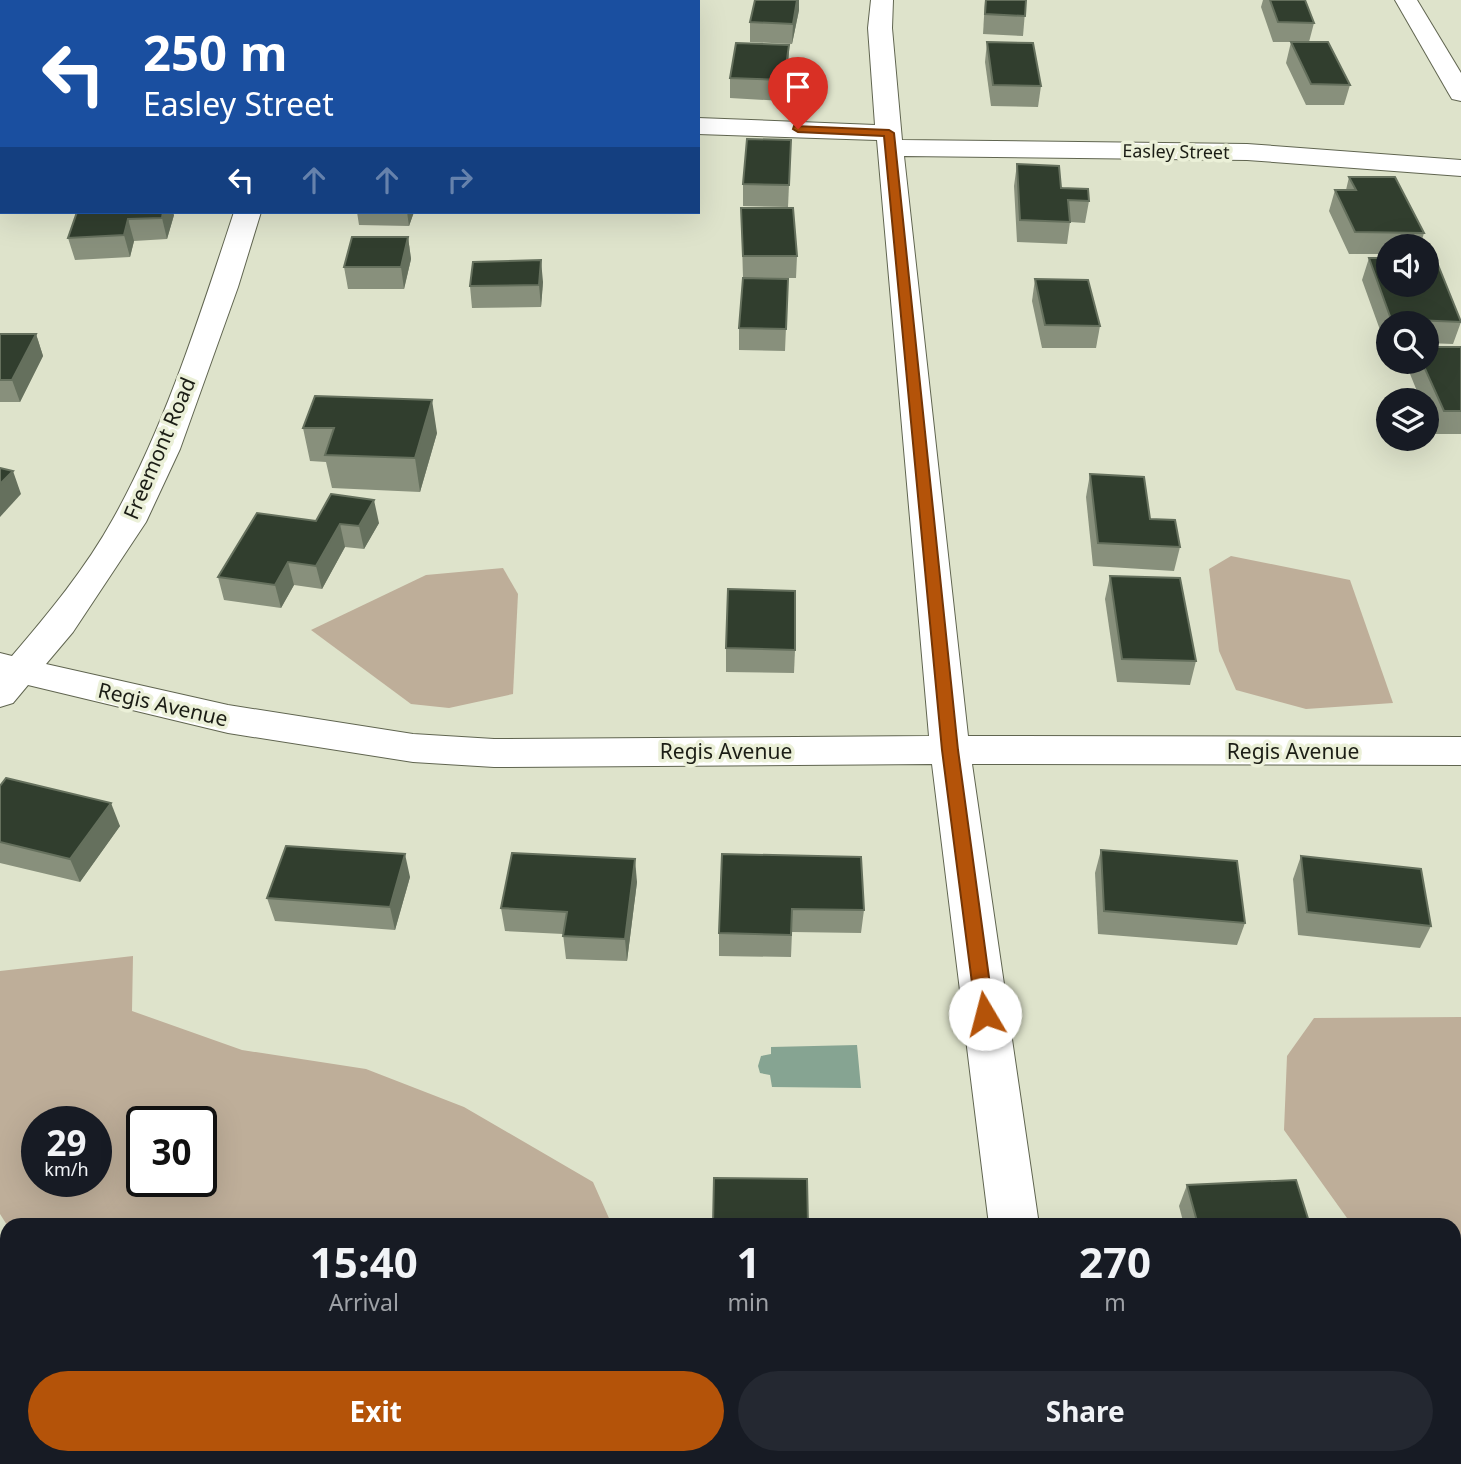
<!DOCTYPE html>
<style>
body{margin:0;font-family:"Noto Sans",sans-serif;background:#242831;color:#f1f3f6;height:100vh;display:flex;flex-direction:column;font-size:26px;white-space:nowrap}
*{box-sizing:border-box;margin:0}
p{font-size:23px;color:#9ea1a6}
.icon{flex:none;width:38px;height:38px;fill:none;stroke:currentColor;stroke-width:2;stroke-linecap:round;stroke-linejoin:round}
.map{position:relative;flex:1;overflow:hidden}
.sheet{position:absolute;left:0px;top:1218px;width:1461px;height:247px;display:flex;flex-direction:column;background:#171b24;border-radius:21px 21px 0 0;box-shadow:0 7px 28px #0002}
.sheet>*{flex:none}
.guide{position:absolute;left:0px;top:0px;width:700px;height:214px;box-shadow:0 7px 28px #0002;background:#1a4fa0;color:#fff;overflow:hidden}
.fabs{position:absolute;left:1376px;top:234px;display:grid;gap:14px}
.fabs a{display:grid;place-items:center;width:63px;height:63px;border-radius:50%;background:#171b24;box-shadow:0 7px 28px #0002;font-size:35px}
.speed{position:absolute;left:21px;top:1106px;display:flex;gap:14px;font-size:35px;font-weight:700;text-align:center}
.speed>*{display:grid;place-content:center;width:91px;height:91px;border-radius:50%;background:#171b24;box-shadow:0 7px 28px #0002;line-height:1}
.speed small{font-size:18px;font-weight:400}
.speed .limit{border:4px solid #111;border-radius:10px;background:#fff;color:#111}
.pin{position:absolute;display:grid;place-items:center;width:60px;height:60px;color:#fff;margin:-72px -30px;border-radius:50% 50% 50% 0;rotate:-45deg;box-shadow:0 0 7px #0007}
.pin .icon{rotate:45deg}
.me{position:absolute;width:77px;margin:-38px;rotate:352deg;stroke-linejoin:round;filter:drop-shadow(0 0 5px #0008)}
.turn{display:flex;align-items:center;gap:24px;height:147px;padding:0 28px;font-size:32px}
.turn .icon{width:91px;height:91px;stroke-width:2.5}
.turn b{display:block;font-size:49px;line-height:60px}
.lanes{display:flex;align-items:center;height:66px;padding:0 28px;background:#0003;justify-content:center;gap:35px;direction:ltr}
.lanes .off{opacity:.35}
.eta{display:flex;justify-content:space-evenly;align-items:center;height:119px;text-align:center}
.eta b{font-size:42px;font-weight:700;line-height:49px}
.button{display:flex;gap:14px;margin-top:auto;padding:14px 28px}
.button a{flex:1;height:80px;border-radius:42px;background:#b45309;color:#fff;font-size:28px;font-weight:700;line-height:80px;text-align:center}
.button a+a{background:#242831;color:#f1f3f6}
.map>svg:first-child{display:block}
.green{fill:#beae99;fill-rule:evenodd}
.water{fill:#86a492}
.lines{fill:none;stroke-linecap:round;stroke-linejoin:round}
.street-casing{stroke:#606550;stroke-width:2}
.secondary-casing{stroke:#606550;stroke-width:2}
.street{fill:#fff;fill-rule:evenodd}
.secondary{fill:#fff;fill-rule:evenodd}
.wall{fill:#88907c}
.shaded-wall{fill:#65705d}
.building{fill:#313e2e;stroke:#65705d;stroke-width:2}
.route{fill:#b45309;stroke:#753606;stroke-width:2}
.labels{text-anchor:middle;dominant-baseline:central;stroke-width:7;stroke-linejoin:round;paint-order:stroke}
.far-street-label{font-size:18px;fill:#1b1d15;stroke:#ebf0d8}
.street-label{font-size:21px;fill:#1b1d15;stroke:#ebf0d8}
</style>
<div class="map">
<svg width="1461" height="1464" viewBox="0 0 1461 1464">
<rect width="100%" height="100%" fill="#dee3cb"/>
<!-- green -->
<g class="green">
<polygon points="1231,556 1350,580 1393,703 1306,709 1236,690 1219,651 1209,569"/>
<polygon points="503,568 518,594 513,694 449,708 411,704 311,630 426,575"/>
<path d="M133,956L132,1011L242,1050L366,1069L464,1107L593,1182L612,1225H7L0,1214V971ZM37,1122H96V1181H37ZM142,1122H201V1181H142Z"/>
<polygon points="1461,1017 1461,1326 1454,1325 1454,1225 1352,1225 1284,1130 1287,1056 1314,1018"/>
<polygon points="570,1458 967,1458 969,1464 572,1464"/>
</g>
<!-- water -->
<polygon class="water" points="857,1045 861,1088 772,1087 770,1075 760,1073 758,1066 761,1056 771,1054 771,1047"/>
<g class="lines">
<defs>
<g id="street">
<polygon points="326,0 348,0 325,2"/>
<path d="M871,0H893L892,28L902,140L1247,144L1461,160V176L1247,160L904,156L968,736L1461,737V765L972,764L1039,1225H989L932,764L494,767L413,762L228,733L28,685L13,703L0,707V653L12,656C48,614 86,568 113,519C165,427 201,312 234,212H261L238,287L180,449L146,522L73,632L46,664L228,705L413,734L494,739L929,736L877,140L698,134V118L875,125L868,28Z"/>
<rect x="0" y="180" width="2" height="16"/>
<polygon points="1018,1458 1072,1458 1073,1464 1019,1464"/>
</g>
<polygon id="secondary" points="1395,0 1417,0 1461,73 1461,101 1452,99 1449,94"/>
</defs>
<!-- street casing -->
<use href="#street" class="street-casing"/>
<!-- secondary casing -->
<use href="#secondary" class="secondary-casing"/>
<!-- street -->
<use href="#street" class="street"/>
<!-- secondary -->
<use href="#secondary" class="secondary"/>
</g>
<!-- wall -->
<g class="wall">
<polygon points="755,0 799,0 799,10 792,44 750,42 750,22"/>
<polygon points="985,0 1026,0 1023,36 983,34"/>
<polygon points="1263,0 1305,0 1314,23 1309,42 1350,85 1344,105 1306,105 1286,63 1291,42 1297,42 1273,42 1261,7"/>
<polygon points="987,42 1041,86 1038,107 991,106 985,62"/>
<polygon points="789,45 788,65 783,101 730,98 730,78"/>
<polygon points="791,140 788,207 743,206 743,184"/>
<polygon points="1017,164 1089,201 1085,223 1070,222 1067,244 1017,242 1014,186"/>
<polygon points="1349,177 1424,233 1420,247 1388,247 1388,254 1349,254 1329,211 1335,190 1346,190"/>
<polygon points="741,208 797,256 796,278 747,278 788,279 785,351 739,350 739,328 743,278"/>
<polygon points="77,212 174,215 167,239 134,241 130,257 75,260 68,238"/>
<polygon points="357,212 414,212 409,226 359,225"/>
<polygon points="408,237 411,259 404,289 348,289 344,267"/>
<polygon points="1369,258 1461,322 1453,344 1426,343 1426,324 1388,324 1388,342 1384,341 1362,280"/>
<polygon points="1035,279 1100,326 1096,348 1042,348 1032,301"/>
<polygon points="543,282 541,307 472,308 470,286"/>
<polygon points="0,334 36,334 43,356 20,402 0,402"/>
<polygon points="1461,347 1461,434 1435,434 1426,412 1426,401 1421,401 1408,369 1410,362 1426,362"/>
<polygon points="315,396 437,433 420,492 332,488 326,462 310,461 303,428"/>
<polygon points="1090,474 1150,519 1180,547 1174,571 1093,566 1086,497"/>
<polygon points="316,521 379,523 364,549 345,547 322,589 294,585 281,608 224,600 218,577"/>
<polygon points="1110,576 1196,661 1190,685 1117,682 1105,599"/>
<polygon points="726,648 795,650 794,673 726,672"/>
<polygon points="0,786 120,826 80,882 0,863"/>
<polygon points="1101,850 1245,923 1237,945 1098,934 1095,873"/>
<polygon points="722,854 864,910 861,933 792,932 791,957 719,956 719,933"/>
<polygon points="1301,856 1431,926 1420,948 1298,935 1293,879"/>
<polygon points="410,877 395,930 275,921 267,898"/>
<polygon points="637,882 627,961 566,959 563,934 505,931 501,908"/>
<polygon points="1187,1185 1310,1225 1184,1225 1179,1206"/>
</g>
<!-- shaded-wall -->
<g class="shaded-wall">
<polygon points="797,0 799,0 799,10 792,44 793,24"/>
<polygon points="789,45 788,65 783,101 784,80"/>
<polygon points="163,212 173,212 174,215 167,239 162,218"/>
<polygon points="407,212 414,212 409,226"/>
<polygon points="128,219 134,241 130,257 124,235"/>
<polygon points="408,237 411,259 404,289 401,267"/>
<polygon points="541,260 543,282 541,307 539,285"/>
<polygon points="36,334 43,356 20,402 12,380"/>
<polygon points="432,400 437,433 420,492 415,458"/>
<polygon points="13,471 21,494 0,517 0,484"/>
<polygon points="374,500 379,523 364,549 359,526"/>
<polygon points="340,524 345,547 322,589 316,566"/>
<polygon points="288,562 294,585 281,608 275,585"/>
<polygon points="111,803 120,826 80,882 70,859"/>
<polygon points="405,854 410,877 395,930 390,907"/>
<polygon points="635,859 637,882 627,961 625,939"/>
<polygon points="209,1458 219,1458 222,1464 206,1464"/>
<polygon points="496,1458 506,1458 507,1464 494,1464"/>
</g>
<!-- building -->
<g class="building">
<polygon points="27,0 57,0 72,2 25,2"/>
<polygon points="164,0 222,0 220,2 162,2"/>
<polygon points="426,0 463,0 462,2 425,2"/>
<polygon points="755,0 797,0 793,24 750,22"/>
<polygon points="986,0 1026,0 1025,16 985,14"/>
<polygon points="1270,0 1305,0 1314,23 1278,22"/>
<polygon points="987,42 1033,43 1041,86 993,85"/>
<polygon points="1291,42 1328,42 1350,85 1311,84"/>
<polygon points="736,43 789,45 784,80 730,78"/>
<polygon points="747,139 791,140 789,185 743,184"/>
<polygon points="1017,164 1059,166 1061,188 1088,189 1089,201 1068,200 1070,222 1020,220"/>
<polygon points="1349,177 1395,177 1424,233 1355,232 1335,190 1356,190"/>
<polygon points="741,208 793,208 797,256 743,256"/>
<polygon points="77,212 163,212 162,218 128,219 124,235 68,238"/>
<polygon points="352,237 408,237 401,267 344,267"/>
<polygon points="1369,258 1388,258 1388,285 1426,285 1426,260 1436,260 1461,322 1391,319"/>
<polygon points="541,260 539,285 470,286 473,262"/>
<polygon points="743,278 788,279 786,329 739,328"/>
<polygon points="1035,279 1088,280 1100,326 1045,325"/>
<polygon points="0,334 36,334 12,380 0,380"/>
<polygon points="1426,347 1461,347 1461,411 1444,411 1422,362 1426,362"/>
<polygon points="315,396 432,400 415,458 325,455 334,428 303,428"/>
<polygon points="0,468 13,471 0,484"/>
<polygon points="1090,474 1144,477 1150,519 1175,520 1180,547 1098,543"/>
<polygon points="331,494 374,500 359,526 340,524 316,566 288,562 275,585 218,577 257,513 316,521"/>
<polygon points="1110,576 1180,578 1196,661 1122,659"/>
<polygon points="728,589 795,591 795,650 726,648"/>
<polygon points="6,778 111,803 70,859 0,842 0,786"/>
<polygon points="286,846 405,854 390,907 267,898"/>
<polygon points="1101,850 1237,861 1245,923 1104,911"/>
<polygon points="512,853 635,859 625,939 563,936 567,912 501,908"/>
<polygon points="722,854 861,857 864,910 792,909 791,935 719,933"/>
<polygon points="1301,856 1421,869 1431,926 1307,912"/>
<polygon points="714,1178 807,1179 808,1225 713,1225"/>
<polygon points="1296,1180 1310,1225 1198,1225 1187,1185"/>
<polygon points="38,1458 209,1458 206,1464 35,1464"/>
<polygon points="365,1458 496,1458 494,1464 362,1464"/>
<polygon points="1312,1462 1387,1464 1312,1464"/>
</g>
<!-- route -->
<polygon class="route" points="794,126 889,130 894,133 958,750 994,1014 985,1021 976,1014 942,750 884,136 798,132 793,129"/>
<g class="labels">
<!-- far-street labels -->
<g class="far-street-label">
<text transform="translate(1176 151) rotate(1)">Easley Street</text>
</g>
<!-- street labels -->
<g class="street-label">
<text transform="translate(159 448) rotate(-67)">Freemont Road</text>
<text transform="translate(163 704) rotate(13)">Regis Avenue</text>
<text x="726" y="751">Regis Avenue</text>
<text x="1293" y="751">Regis Avenue</text>
</g>
</g>
</svg>
<div class="fabs">
<a><svg class="icon" aria-label="sound" viewBox="0 0 24 24"><path d="M4 9h4l5-4v14l-5-4H4zM17 9q2 3 0 6"/></svg></a>
<a><svg class="icon" aria-label="search" viewBox="0 0 24 24"><circle cx="10" cy="10" r="6"/><path d="M15 15l6 6"/></svg></a>
<a><svg class="icon" aria-label="layers" viewBox="0 0 24 24"><path d="M12 4l9 5-9 5-9-5zM3 14l9 5 9-5"/></svg></a>
</div>
<div class="speed"><div>29<small>km/h</small></div><div class="limit">30</div></div>
<div class="pin" style="left:798px;top:129px;background:#d93025"><svg class="icon" aria-label="arrive" viewBox="0 0 24 24"><path d="M6 21V4h12l-3 4 3 4H6"/></svg></div>
<svg class="me" style="left:985px;top:1014px" viewBox="-20 -20 40 40"><circle r="19" fill="#fff"/><path d="M0-13L10 11 0 6-10 11z" fill="#b45309"/></svg>
<div class="guide">
<div class="turn"><svg class="icon" aria-label="left" viewBox="0 0 24 24"><path d="M17 20v-9H6M10 6l-5 5 5 5"/></svg><div><b>250 m</b>Easley Street</div></div>
<div class="lanes"><svg class="icon" aria-label="left" viewBox="0 0 24 24"><path d="M17 20v-9H6M10 6l-5 5 5 5"/></svg><svg class="icon off" aria-label="ahead" viewBox="0 0 24 24"><path d="M12 20V5M6 11l6-6 6 6"/></svg><svg class="icon off" aria-label="ahead" viewBox="0 0 24 24"><path d="M12 20V5M6 11l6-6 6 6"/></svg><svg class="icon off" aria-label="right" viewBox="0 0 24 24"><path d="M7 20v-9h11M14 6l5 5-5 5"/></svg></div>
</div>
<section class="sheet">
<div class="eta">
<div><b>15:40</b><p>Arrival</p></div>
<div><b>1</b><p>min</p></div>
<div><b>270</b><p>m</p></div>
</div>
<div class="button"><a>Exit</a><a>Share</a></div>
</section>
</div>
